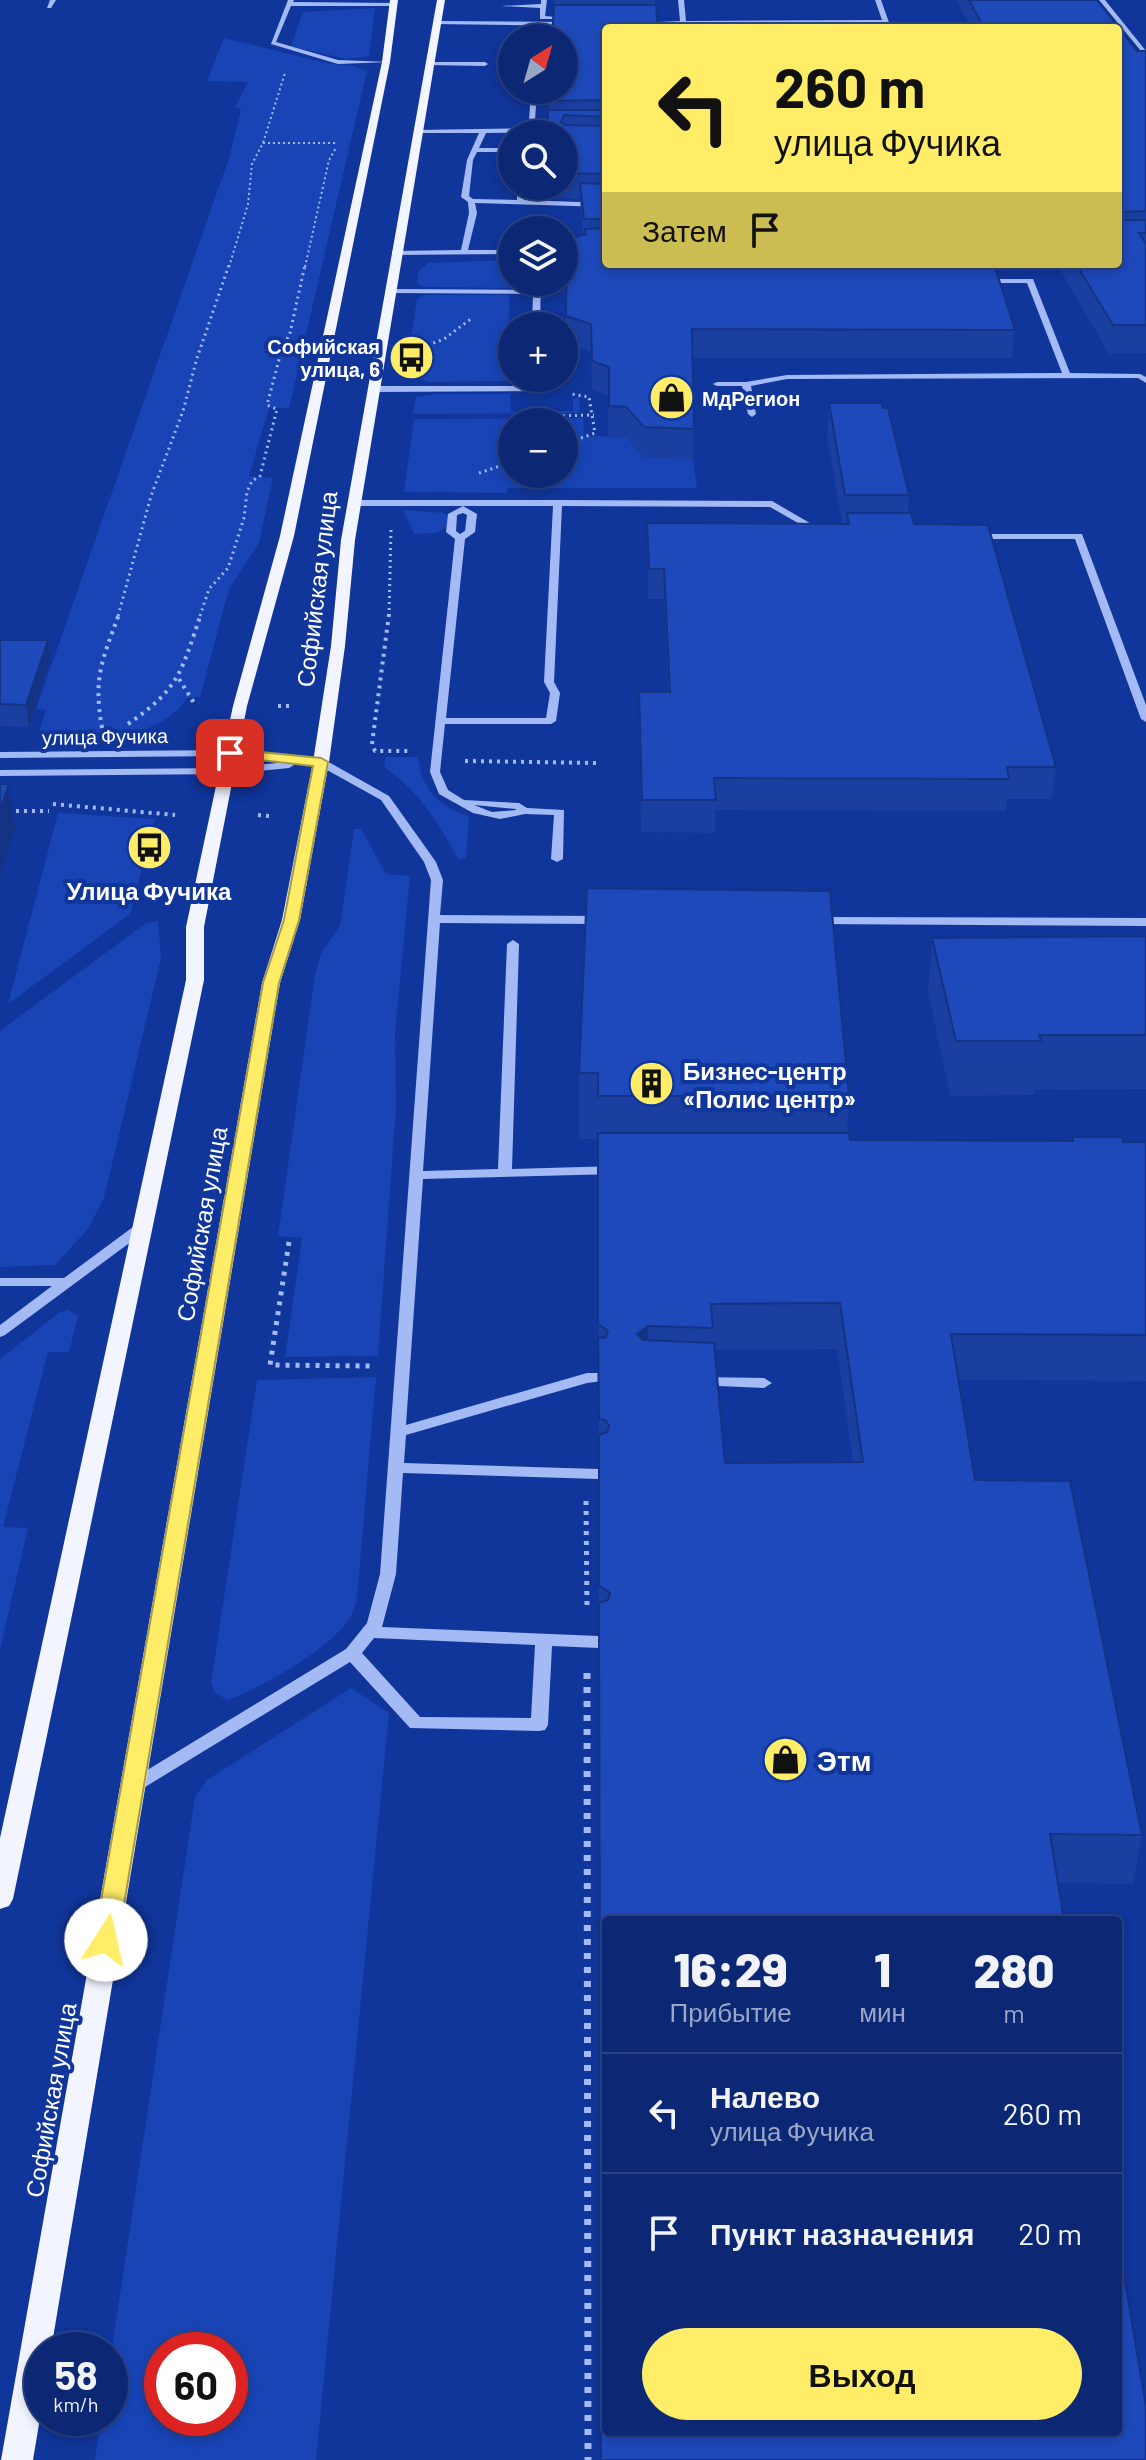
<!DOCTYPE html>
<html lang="ru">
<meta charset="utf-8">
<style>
body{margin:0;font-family:Barlow,sans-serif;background:#153079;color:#f1f3f6;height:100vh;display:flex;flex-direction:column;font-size:30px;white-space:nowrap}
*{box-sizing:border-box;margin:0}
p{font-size:26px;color:#9aa6c5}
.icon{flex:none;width:44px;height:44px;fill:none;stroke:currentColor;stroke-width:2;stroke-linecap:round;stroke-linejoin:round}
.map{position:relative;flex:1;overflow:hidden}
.sheet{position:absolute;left:602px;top:1916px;width:520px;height:520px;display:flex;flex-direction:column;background:#0c2874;border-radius:8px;box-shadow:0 4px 12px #0003,0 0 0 2px #2c4486}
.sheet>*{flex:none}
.top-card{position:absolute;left:602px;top:24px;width:520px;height:244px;border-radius:8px;box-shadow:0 4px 12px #0003,0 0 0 2px #2c4486;background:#ffed68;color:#111;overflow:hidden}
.needle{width:52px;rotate:37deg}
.controls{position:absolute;left:498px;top:24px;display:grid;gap:16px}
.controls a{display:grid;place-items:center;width:80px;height:80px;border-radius:50%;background:#0c2874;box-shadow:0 4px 12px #0003,0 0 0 2px #2c4486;font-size:40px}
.speed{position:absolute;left:24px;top:2332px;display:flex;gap:16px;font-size:40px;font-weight:700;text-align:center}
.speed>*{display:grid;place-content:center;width:104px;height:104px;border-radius:50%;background:#0c2874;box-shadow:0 4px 12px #0003,0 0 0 2px #2c4486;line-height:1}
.speed small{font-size:20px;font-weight:400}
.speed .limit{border:12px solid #d22;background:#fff;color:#111}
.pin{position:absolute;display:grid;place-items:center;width:68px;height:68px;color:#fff;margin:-34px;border-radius:16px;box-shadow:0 4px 12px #0006}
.me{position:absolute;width:88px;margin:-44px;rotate:10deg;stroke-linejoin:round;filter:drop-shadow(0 0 6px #0008)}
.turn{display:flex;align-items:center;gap:28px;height:168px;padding:0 40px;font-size:36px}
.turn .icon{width:104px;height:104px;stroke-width:2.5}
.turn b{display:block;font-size:56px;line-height:68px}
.then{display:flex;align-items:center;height:76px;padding:0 40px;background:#0003;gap:16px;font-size:30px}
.eta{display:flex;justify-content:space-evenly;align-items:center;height:136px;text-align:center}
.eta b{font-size:48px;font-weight:800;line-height:56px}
.cta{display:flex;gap:16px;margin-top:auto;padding:16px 40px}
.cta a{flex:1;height:92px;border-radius:48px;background:#ffed68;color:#111;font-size:32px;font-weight:800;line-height:92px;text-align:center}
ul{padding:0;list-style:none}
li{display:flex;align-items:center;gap:24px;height:120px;padding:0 40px;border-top:2px solid #2c4486}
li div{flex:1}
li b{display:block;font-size:30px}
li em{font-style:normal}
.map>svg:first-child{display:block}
.green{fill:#1844b6;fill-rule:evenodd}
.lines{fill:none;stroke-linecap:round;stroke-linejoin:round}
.path-far4{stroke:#a4baf5;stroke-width:2;stroke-dasharray:2 3;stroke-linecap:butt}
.path-far3{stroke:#a4baf5;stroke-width:3;stroke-dasharray:2 4;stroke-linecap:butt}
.path-far2{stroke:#a4baf5;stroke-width:4;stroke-dasharray:3 5;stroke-linecap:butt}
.path-far1{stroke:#a4baf5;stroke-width:5;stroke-dasharray:4 6;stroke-linecap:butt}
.path{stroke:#a4baf5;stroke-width:7;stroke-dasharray:6 8;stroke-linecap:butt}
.minor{fill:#a4baf5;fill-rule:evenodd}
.major{fill:#f2f4ff;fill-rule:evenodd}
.wall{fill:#1a3fa1;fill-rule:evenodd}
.shaded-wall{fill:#153383}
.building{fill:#1e49bb;stroke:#153383;stroke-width:2;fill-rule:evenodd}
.route{fill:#ffed68;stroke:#a69a44;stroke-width:2}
.labels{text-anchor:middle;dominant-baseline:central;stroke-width:8;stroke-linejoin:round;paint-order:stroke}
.far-poi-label{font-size:20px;font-weight:bold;fill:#fff;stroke:#10359b;text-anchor:end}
.far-street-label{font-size:20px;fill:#fff;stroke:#10359b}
.street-label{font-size:24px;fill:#fff;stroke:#10359b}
.poi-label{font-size:24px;font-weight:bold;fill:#fff;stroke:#10359b}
.near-poi-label{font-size:28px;font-weight:bold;fill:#fff;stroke:#10359b;text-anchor:start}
</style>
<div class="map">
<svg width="1146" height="2460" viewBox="0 0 1146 2460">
<rect width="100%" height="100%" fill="#10359b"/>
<!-- green -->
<g class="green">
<polygon points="375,8 369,56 345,59 291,46 303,12"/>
<path d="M224,38L326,63L354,66L367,71L289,408H269L249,476L273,478L259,543L229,589L200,697L187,698C154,746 89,737 37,738L46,710L36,709L229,158L241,110L235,107L248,82L207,81Z"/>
<polygon points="512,260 509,287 506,288 425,287 417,284 418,272 428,263"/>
<polygon points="423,295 510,295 506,381 429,382 413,378 423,338 411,337 417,299"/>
<polygon points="436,394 510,394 511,412 573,411 573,399 579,397 580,413 413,414 416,397"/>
<path d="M583,418L584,436L635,437L693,459L697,488H508L507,493L404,492L414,419ZM512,422H564V474H512Z"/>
<polygon points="403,510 445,513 448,517 447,527 436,533 414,534"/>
<path d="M386,757H418C423,790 437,806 469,816L466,858L458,859C438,821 419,792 384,767Z"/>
<polygon points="58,813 155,819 130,914 8,1004"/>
<polygon points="354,829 361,829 386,874 410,876 395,1033 396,1107 378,1356 285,1357 302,1238 278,1236 315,975 321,953 340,926"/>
<polygon points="158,921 161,958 104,1198 88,1229 55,1265 0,1267 0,1031 146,923"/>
<polygon points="68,1310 78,1316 69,1352 48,1352 3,1527 28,1528 0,1650 0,1359 60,1312"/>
<path d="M376,1377L357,1598C355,1605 353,1614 348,1621C325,1652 264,1686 228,1700L215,1693L211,1683L257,1380Z"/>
<path d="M351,1688L389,1713L316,2460H95L101,2418H110V2361L195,1797L207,1780ZM230,2350V2418H162V2350Z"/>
</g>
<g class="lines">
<!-- path-far4 -->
<g class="path-far4">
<polyline points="263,143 338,143"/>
<polyline points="229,267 248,204 252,164 263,143 285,73"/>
<polyline points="305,267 329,160 336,148"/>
</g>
<!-- path-far3 -->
<g class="path-far3">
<polyline points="411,352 444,339 472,318"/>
<polyline points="551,416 594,415"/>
<polyline points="564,444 595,433 589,397 571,394"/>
<polyline points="479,473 512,462"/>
<polyline points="118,616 151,496 183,411 197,358 229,265"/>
<polyline points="200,616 209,589 228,568 244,518 247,492 252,481 260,476 277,409 267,405 281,352 290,333 305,265"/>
<polyline points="389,616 391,528"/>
</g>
<!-- path-far2 -->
<g class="path-far2">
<polyline points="389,614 372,744 375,751 409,751"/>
<polyline points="179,679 196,706"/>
<polyline points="278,706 292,706"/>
<path d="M128,724C180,688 181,672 201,614"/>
<path d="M102,728C93,677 102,661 119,614"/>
<polyline points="465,761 596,763"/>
<polyline points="53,804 175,815"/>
<polyline points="0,811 49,811"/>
<polyline points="258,815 270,816"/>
</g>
<!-- path-far1 -->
<g class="path-far1">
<polyline points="289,1242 270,1365 372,1366"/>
<polyline points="586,1501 587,1611"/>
</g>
<!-- path -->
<polyline class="path" points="587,1673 588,2460"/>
<!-- minor -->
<g class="minor">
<polygon points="50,0 56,0 51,8 47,8"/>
<polygon points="288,0 294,0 293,2 395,3 393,6 291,6 276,42 338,60 389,62 338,64 271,44"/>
<polygon points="541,0 547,0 545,16 556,17 556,19 540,19 540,8 501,6 541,4"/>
<polygon points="678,0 684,0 686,21 882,20 875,0 881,0 891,28 885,28 884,24 640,25 637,23 680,21"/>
<polygon points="1099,0 1105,0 1146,51 1146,57"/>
<polygon points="435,21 571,22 574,24 571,26 433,24"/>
<polygon points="428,62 485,62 488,64 485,66 426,65"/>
<polygon points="531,90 537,90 535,121 539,128 565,128 568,130 565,132 486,133 479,148 512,148 512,152 477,152 473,160 469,196 473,199 517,200 517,190 521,186 528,186 524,191 524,200 606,203 606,207 475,203 477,213 468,250 512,250 512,254 392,255 392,251 395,251 461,250 469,213 468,202 461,197 467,160 479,133 417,133 415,130 533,128 529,121"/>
<rect x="564" y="249" width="42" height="4"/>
<polygon points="977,279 1033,279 1070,373 1140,374 1146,377 1146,383 1138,378 787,379 751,386 756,414 752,417 748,414 742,386 717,386 713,384 717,382 746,382 787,375 1062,373 1027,283 977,283"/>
<polygon points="533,282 541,282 540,324 543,326 532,325 533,294 390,293 386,291 390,289 533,290"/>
<polygon points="541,378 549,378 546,391 375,392 371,389 375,386 539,386"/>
<path d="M558,500L772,501L827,533L819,535L770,507L562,506L554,682L560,693L556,721L551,724H445L440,772L448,790L464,800L519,803L527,808L564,810L563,859L557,862L551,859L554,815L525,814L500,819L473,813L439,794L430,772L455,539L446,532L448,514L463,506L477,514L475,532L465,539L446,718H546L550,693L544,682L553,506H354L349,503L354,500ZM463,513L467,515L465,531L460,534L456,531L457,515ZM474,805L516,809V810L492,812Z"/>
<polygon points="971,534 1082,534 1146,705 1146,722 1141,719 1075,539 974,539 969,536"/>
<path d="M230,750L325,760L389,796L436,862L443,880L440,915L604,916L610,920L604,924L440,923L423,1171L498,1169L507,944L513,940L519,944L512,1169L617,1166L624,1170L617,1174L423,1179L406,1425L587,1373H598L605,1378L603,1381L587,1383L406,1435L404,1463L598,1469L604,1470L606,1474L604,1478L598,1479L403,1473L396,1574L382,1627L599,1636L605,1638L607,1642L605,1646L599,1648L552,1646L548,1725L545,1730L539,1731L410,1728L350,1662L132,1795L126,1793L123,1788L126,1783L346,1649L367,1623L380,1574L431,880L424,862L381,800L318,765L291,762L294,765L289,768L227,774L0,776V770L227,768L287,762L230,756L0,758V752ZM374,1638L535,1645L531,1718L420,1717L362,1653Z"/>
<polygon points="817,917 1146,918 1146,926 813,924 811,921"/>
<polygon points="142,1223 147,1224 149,1227 147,1230 5,1335 0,1337 0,1325 52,1286 0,1286 0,1278 64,1278 137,1224"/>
<polygon points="701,1377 764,1378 772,1383 764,1388 696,1385 693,1382 696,1379"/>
</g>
<!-- major -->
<g class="major">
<polygon points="390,0 398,0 390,62 294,536 247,706 204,927 204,980 13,1899 9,1906 0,1909 0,1838 186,980 186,927 233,706 280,536 382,62"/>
<polygon points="437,0 445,0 355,540 345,646 329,762 300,920 280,983 51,2350 42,2350 42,2406 33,2460 1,2460 262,983 282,920 313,762 331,646 341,540"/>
</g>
</g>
<!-- wall -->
<g class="wall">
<polygon points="555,0 655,0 655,5 606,28 606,264 1015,330 1012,358 692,358 694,429 693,459 644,458 626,437 608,436 608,396 592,390 591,352 566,344 566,316 583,235 580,199 547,198 547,186 564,186 564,134 547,134 548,101"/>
<polygon points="956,0 1097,0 1137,51 1146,51 1146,353 1109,354 1057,264 1118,264 1118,28 971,28"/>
<polygon points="829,403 909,495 908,513 1056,767 1052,799 1007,799 1006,811 715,810 715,833 641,832 639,692 668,692 664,599 648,599 647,523 842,524 827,436"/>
<polygon points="0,640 50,661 29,727 0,726"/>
<path d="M587,888L849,1096L847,1133L850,1140L1071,1141L1072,1137L1123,1142H1146V1381L959,1380L975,1480L1142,1835L1133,1884L1058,1883L1146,2460H600L598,1139H579V1073ZM837,1349L853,1462L725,1463L715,1350Z"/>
<polygon points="1146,936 1146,1089 1035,1090 1034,1095 950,1096 928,991 932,938"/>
</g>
<!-- shaded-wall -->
<g class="shaded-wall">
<polygon points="48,640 50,661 29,727 26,705"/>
<polygon points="9,784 15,830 0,877 0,810"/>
<polygon points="648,1326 647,1372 637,1334"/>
</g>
<!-- building -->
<g class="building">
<polygon points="969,0 1097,0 1137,51 1146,51 1146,211 1119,212 1121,220 1146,220 1146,233 1139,233 1146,244 1146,325 1113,325 1076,264 1118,264 1118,28 984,28"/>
<polygon points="554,5 656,5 658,28 606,28 606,100 548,101 548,90 564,90 564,38 552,38"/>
<polygon points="548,110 606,110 606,117 564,115 561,122 564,125 606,126 606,174 564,173 564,134 547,134"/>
<polygon points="580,183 606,184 606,219 584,219"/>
<polygon points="606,228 606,264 615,264 615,267 627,264 994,264 1015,330 692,329 694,429 644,427 626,407 609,406 609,367 592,361 591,324 566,316 567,240 586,234 585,229"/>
<polygon points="829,403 882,403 883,408 888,408 909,495 845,495"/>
<polygon points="847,513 911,513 914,524 988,525 1056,767 1007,767 1009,779 714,778 716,800 642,800 639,692 670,692 664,569 649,569 647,523 849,524"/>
<polygon points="0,640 48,640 26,705 0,704"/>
<polygon points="0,784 9,784 0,810"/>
<polygon points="587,888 830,891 849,1096 598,1096 598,1073 579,1073"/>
<polygon points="1146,936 1146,1035 1039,1035 1041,1041 956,1041 932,938"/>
<path d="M598,1133H849L850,1140L1073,1141L1072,1137H1122L1123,1142H1146V1335L951,1334L975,1480L1070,1481L1142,1835L1050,1834L1064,1920H606V2432H1118V2240L1146,2407V2460H601L599,1603L608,1600L610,1593L599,1585V1435L607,1432L609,1426L605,1420L599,1419L598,1338L606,1337L608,1331L598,1324ZM840,1303L863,1462L725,1463L714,1343L643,1340L637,1334L648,1326L713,1328L711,1304Z"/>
</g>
<!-- route -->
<polygon class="route" points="230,749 321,758 328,762 299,920 279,983 118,1940 115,1947 106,1950 98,1947 94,1940 263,983 284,920 313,766 225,756 225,750"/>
<!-- icons -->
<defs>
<symbol id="bus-disc" viewBox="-11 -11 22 22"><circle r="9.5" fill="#ffed68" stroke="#10359b"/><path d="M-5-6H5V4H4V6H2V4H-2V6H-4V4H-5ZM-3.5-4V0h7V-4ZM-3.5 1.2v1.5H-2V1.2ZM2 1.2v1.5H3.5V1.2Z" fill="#111"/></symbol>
<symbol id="shop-disc" viewBox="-11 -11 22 22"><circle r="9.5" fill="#ffed68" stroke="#10359b"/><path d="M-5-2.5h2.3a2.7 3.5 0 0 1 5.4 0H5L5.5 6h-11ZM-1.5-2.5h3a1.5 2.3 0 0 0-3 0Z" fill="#111"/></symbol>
<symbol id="building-disc" viewBox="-11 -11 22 22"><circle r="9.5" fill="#ffed68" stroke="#10359b"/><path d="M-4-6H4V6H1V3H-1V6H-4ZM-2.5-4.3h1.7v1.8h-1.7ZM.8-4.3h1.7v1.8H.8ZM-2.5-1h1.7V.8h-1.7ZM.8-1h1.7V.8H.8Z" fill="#111"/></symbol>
</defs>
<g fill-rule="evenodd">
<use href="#bus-disc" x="386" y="332" width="51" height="51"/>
<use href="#shop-disc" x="646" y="372" width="51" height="51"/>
<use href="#bus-disc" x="124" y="822" width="51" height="51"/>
<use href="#building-disc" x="626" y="1058" width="51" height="51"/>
<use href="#shop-disc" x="760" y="1734" width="51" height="51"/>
</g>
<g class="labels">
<!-- far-poi labels -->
<g class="far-poi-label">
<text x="380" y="346">Софийская<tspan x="380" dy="23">улица, 6</tspan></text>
<text x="702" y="398" text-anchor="start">МдРегион</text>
</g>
<!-- far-street labels -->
<g class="far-street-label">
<text transform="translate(105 736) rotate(-1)">улица Фучика</text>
</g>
<!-- street labels -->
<g class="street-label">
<text transform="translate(316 589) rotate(-83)">Софийская улица</text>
<text transform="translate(201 1224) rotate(-80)">Софийская улица</text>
<text transform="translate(50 2100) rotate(-80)">Софийская улица</text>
</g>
<!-- poi labels -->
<g class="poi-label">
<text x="149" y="890">Улица Фучика</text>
<text x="683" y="1070" text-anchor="start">Бизнес-центр<tspan x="683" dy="28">«Полис центр»</tspan></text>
</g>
<!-- near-poi labels -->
<g class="near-poi-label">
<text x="817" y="1760">Этм</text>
</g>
</g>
</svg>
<div class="controls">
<a><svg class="needle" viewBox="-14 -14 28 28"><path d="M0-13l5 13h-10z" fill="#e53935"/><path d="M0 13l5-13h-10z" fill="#9aa6c5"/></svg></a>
<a><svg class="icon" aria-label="search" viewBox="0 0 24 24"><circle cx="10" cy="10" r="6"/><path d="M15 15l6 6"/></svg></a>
<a><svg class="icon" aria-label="layers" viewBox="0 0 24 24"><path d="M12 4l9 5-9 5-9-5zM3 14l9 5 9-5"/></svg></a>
<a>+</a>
<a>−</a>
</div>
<div class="speed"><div>58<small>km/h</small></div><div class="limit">60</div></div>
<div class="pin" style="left:230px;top:753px;background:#d93025"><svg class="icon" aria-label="arrive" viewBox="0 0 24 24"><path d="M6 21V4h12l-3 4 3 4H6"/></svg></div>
<svg class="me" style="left:106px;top:1940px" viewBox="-20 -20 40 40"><circle r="19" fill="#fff"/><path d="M0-13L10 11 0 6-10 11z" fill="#ffed68"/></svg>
<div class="top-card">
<div class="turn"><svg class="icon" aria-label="left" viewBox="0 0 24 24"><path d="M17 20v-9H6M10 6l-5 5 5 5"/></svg><div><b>260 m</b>улица Фучика</div></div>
<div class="then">Затем<svg class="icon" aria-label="arrive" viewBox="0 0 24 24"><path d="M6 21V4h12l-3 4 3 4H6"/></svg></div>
</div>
<section class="sheet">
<div class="eta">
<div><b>16:29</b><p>Прибытие</p></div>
<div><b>1</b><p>мин</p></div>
<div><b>280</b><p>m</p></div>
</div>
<ul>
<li><svg class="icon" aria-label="left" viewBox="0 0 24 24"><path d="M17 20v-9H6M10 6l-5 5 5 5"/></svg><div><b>Налево</b><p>улица Фучика</p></div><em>260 m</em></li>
<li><svg class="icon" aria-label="arrive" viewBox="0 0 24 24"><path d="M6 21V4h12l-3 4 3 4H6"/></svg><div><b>Пункт назначения</b></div><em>20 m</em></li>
</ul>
<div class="cta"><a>Выход</a></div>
</section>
</div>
